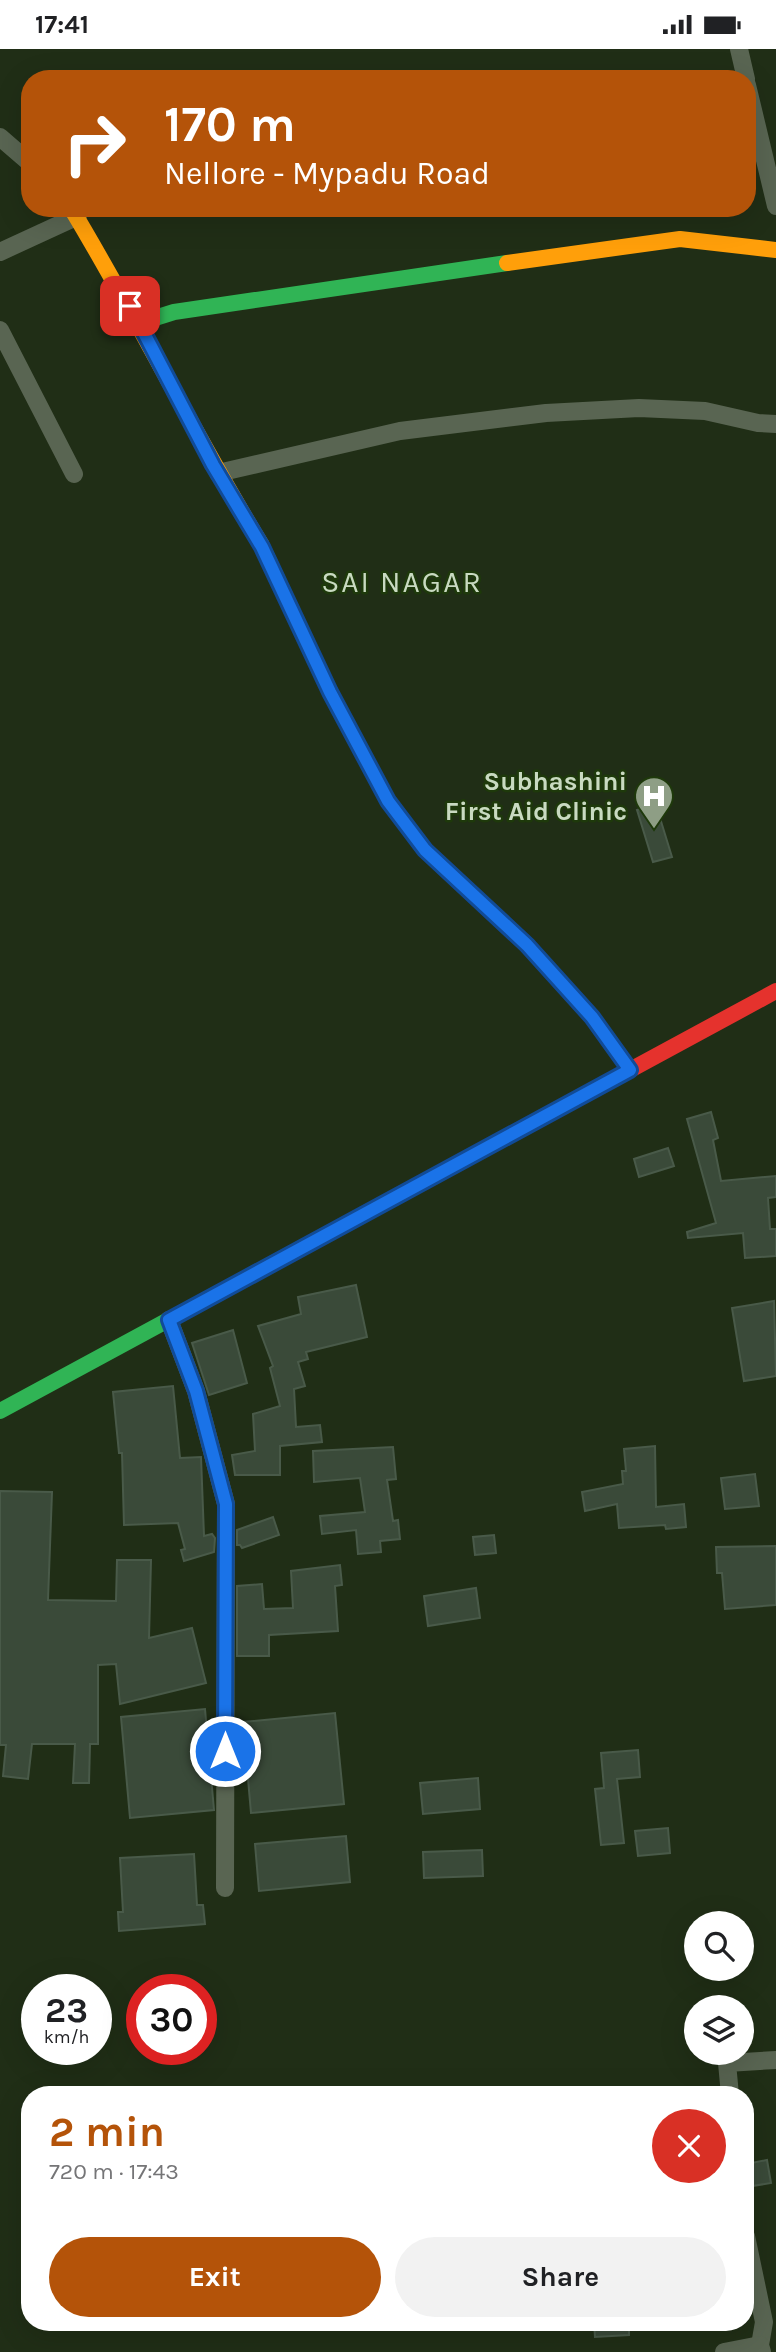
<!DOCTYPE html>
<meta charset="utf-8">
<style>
body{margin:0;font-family:Karla,sans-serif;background:#f2f2f2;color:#202124;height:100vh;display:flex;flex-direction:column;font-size:26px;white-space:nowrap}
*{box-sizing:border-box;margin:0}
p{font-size:23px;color:#757577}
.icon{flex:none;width:38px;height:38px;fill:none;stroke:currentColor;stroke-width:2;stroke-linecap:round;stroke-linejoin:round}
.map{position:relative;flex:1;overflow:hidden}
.side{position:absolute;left:21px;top:2037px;width:733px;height:245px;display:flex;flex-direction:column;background:#fff;border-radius:28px;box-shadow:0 7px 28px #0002}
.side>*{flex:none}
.guide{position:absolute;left:21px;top:21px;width:735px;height:147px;border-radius:28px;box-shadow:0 7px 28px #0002;background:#b45309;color:#fff;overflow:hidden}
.controls{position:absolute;left:684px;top:1862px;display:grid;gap:14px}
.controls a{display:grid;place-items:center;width:70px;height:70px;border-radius:50%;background:#fff;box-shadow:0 7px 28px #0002;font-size:35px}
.speed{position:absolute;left:21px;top:1925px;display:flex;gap:14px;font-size:35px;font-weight:700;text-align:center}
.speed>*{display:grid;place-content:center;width:91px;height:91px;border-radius:50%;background:#fff;box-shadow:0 7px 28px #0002;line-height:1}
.speed small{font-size:18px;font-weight:400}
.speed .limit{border:10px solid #d22;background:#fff;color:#111}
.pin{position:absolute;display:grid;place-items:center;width:60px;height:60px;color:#fff;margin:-30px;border-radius:14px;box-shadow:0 4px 10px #0006}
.me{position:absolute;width:77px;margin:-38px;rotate:0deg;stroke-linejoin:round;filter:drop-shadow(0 0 5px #0008)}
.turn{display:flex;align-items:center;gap:24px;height:147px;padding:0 28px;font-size:32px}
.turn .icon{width:91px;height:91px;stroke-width:2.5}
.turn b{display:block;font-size:49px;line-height:60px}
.round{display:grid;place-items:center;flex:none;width:74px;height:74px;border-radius:37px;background:#f2f2f2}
.overview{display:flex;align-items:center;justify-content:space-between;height:119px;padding:0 28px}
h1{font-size:42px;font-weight:700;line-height:52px;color:#b45309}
.cta{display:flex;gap:14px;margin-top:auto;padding:14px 28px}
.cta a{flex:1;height:80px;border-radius:42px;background:#b45309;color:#fff;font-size:28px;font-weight:700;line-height:80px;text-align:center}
.cta a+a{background:#f2f2f2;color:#202124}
.status{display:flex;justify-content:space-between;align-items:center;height:49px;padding:0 35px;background:#fff;direction:ltr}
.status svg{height:19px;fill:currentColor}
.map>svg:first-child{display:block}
.building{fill:#3a4a39;stroke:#495a49;stroke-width:2}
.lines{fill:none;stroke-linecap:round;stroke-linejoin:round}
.street{stroke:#596552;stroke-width:18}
.fast{stroke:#30b455;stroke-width:16}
.slow{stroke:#ff9f0a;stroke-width:16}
.jam{stroke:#e5322d;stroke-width:16}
.route-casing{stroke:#114b97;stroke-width:18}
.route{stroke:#1a73e8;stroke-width:12}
.labels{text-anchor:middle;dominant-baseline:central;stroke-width:5;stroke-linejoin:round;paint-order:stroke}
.poi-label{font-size:26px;font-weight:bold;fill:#c9dac1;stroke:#1e390b;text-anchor:end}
.quarter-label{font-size:30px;letter-spacing:2px;fill:#c9dac1;stroke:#1e390b}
</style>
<div class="status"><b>17:41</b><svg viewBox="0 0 49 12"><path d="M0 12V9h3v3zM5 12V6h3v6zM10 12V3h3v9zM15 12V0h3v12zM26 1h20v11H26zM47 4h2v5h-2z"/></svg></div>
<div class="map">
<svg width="776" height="2303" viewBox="0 0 776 2303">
<rect width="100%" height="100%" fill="#202e16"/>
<!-- building -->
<g class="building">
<polygon points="656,756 672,808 653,813 637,761"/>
<polygon points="711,1063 718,1089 713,1091 721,1132 776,1127 776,1148 768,1149 770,1180 776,1180 776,1207 745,1209 743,1184 688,1189 687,1183 716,1174 687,1070"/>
<polygon points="668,1099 674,1117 639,1128 634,1110"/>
<polygon points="356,1236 367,1288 306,1303 308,1310 298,1313 305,1337 294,1340 296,1378 320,1376 322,1393 280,1397 280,1426 235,1426 232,1406 255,1402 253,1365 280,1357 270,1319 273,1317 258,1277 301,1265 298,1248"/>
<polygon points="774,1252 776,1327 744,1332 732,1259"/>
<polygon points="233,1281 247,1334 209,1346 192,1294"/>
<polygon points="173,1337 180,1409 201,1408 204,1487 212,1485 215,1489 214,1503 184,1512 181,1501 185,1500 178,1474 124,1476 122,1404 119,1404 113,1343"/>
<polygon points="655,1397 656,1458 684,1455 686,1478 666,1480 665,1476 619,1479 617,1455 585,1462 582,1443 623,1435 622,1422 626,1422 624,1400"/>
<polygon points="393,1398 396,1430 387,1431 393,1472 398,1471 400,1490 380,1492 381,1503 358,1505 356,1481 322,1485 320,1467 365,1463 360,1429 314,1433 313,1402"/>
<polygon points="755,1425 759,1457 725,1460 721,1429"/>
<polygon points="0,1442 52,1443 48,1551 116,1552 117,1511 151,1511 149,1589 192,1579 206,1634 120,1655 116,1615 98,1616 98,1695 90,1695 89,1734 73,1734 75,1695 32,1695 28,1730 3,1727 6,1696 0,1696"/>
<polygon points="273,1468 279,1486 242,1499 240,1496 237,1496 237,1481"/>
<polygon points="494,1486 496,1504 475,1506 473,1488"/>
<polygon points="776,1497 776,1556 725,1560 722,1524 717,1524 716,1498"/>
<polygon points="340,1516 342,1536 335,1537 338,1582 269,1586 269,1607 237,1607 237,1537 262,1535 264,1560 293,1559 291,1522"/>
<polygon points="476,1539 480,1569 428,1577 424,1547"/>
<polygon points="205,1660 214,1761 130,1769 121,1668"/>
<polygon points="335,1664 344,1755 251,1764 243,1673"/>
<polygon points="638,1701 640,1728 617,1730 624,1794 601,1796 595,1740 604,1739 601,1704"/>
<polygon points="478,1729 480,1760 423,1765 420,1734"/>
<polygon points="668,1779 670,1804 638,1807 635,1782"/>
<polygon points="346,1787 350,1833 259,1842 255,1795"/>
<polygon points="482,1801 483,1827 424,1829 423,1803"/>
<polygon points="194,1805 197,1856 203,1856 205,1875 119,1882 118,1863 123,1863 120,1809"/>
<polygon points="767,2111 771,2134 746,2138 746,2115"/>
<polygon points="594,2273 629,2273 629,2286 595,2288"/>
</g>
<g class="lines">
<!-- street -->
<g class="street">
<polyline points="739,0 746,30"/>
<polyline points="747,36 776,157"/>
<polyline points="0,88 30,114"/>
<polyline points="0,203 78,167"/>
<polyline points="0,281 74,425"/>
<polyline points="218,424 400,382 546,364 639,359 705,362 758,374 776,375"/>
<polyline points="169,1271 196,1342 226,1455 225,1839"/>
<polyline points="730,2046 727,2014 776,2011"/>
<polyline points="746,2187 764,2273 760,2296 762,2303"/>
<polyline points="724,2303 760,2296"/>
</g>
<!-- fast -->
<g class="fast">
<polyline points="139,274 174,263 507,214"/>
<polyline points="261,495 330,643 388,752 425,801 527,896 562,935"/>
<polyline points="0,1362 440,1124"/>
</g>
<!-- slow -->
<g class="slow">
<path d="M71,159C138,270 194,385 261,495"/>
<polyline points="507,214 680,190 776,201"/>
</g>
<!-- jam -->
<g class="jam">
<polyline points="562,935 592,968 630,1021"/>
<polyline points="440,1124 776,942"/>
</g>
</g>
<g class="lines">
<defs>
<polyline id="route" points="130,257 213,416 262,498 330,643 388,752 425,801 527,896 592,968 630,1021 169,1271 196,1342 226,1455 225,1702"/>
</defs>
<!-- route casing -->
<use href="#route" class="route-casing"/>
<!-- route -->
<use href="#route" class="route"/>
</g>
<!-- icons -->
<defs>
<symbol id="hospital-pin" viewBox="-11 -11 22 30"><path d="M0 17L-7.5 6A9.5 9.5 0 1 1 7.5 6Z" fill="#8e9e85" stroke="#1e390b"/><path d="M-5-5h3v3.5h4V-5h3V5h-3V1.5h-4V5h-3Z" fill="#fff"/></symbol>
</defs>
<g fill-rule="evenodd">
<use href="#hospital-pin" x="632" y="725" width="44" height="60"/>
</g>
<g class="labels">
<!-- poi labels -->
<g class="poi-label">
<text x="627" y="732">Subhashini<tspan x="627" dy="30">First Aid Clinic</tspan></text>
</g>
<!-- quarter labels -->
<g class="quarter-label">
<text x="402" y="533">SAI NAGAR</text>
</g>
</g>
</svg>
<div class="controls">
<a><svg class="icon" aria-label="search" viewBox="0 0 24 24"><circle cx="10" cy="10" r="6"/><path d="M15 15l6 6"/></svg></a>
<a><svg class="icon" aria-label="layers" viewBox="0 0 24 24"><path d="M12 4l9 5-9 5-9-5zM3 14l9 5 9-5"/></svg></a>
</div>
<div class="speed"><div>23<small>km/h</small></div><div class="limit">30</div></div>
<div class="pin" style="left:130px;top:257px;background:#d93025"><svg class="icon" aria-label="arrive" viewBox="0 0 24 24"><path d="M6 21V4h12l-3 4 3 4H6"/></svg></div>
<svg class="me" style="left:225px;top:1702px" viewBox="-20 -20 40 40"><circle r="17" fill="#1a73e8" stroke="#fff" stroke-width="3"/><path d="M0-11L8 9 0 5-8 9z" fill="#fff"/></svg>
<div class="guide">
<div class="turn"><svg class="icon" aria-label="right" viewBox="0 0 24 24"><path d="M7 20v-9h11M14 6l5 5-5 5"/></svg><div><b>170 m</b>Nellore - Mypadu Road</div></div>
</div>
<section class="side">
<div class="overview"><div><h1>2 min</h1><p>720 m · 17:43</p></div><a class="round" style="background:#d93025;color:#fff"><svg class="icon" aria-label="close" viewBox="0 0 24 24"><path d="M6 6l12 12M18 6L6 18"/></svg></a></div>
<div class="cta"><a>Exit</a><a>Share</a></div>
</section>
</div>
